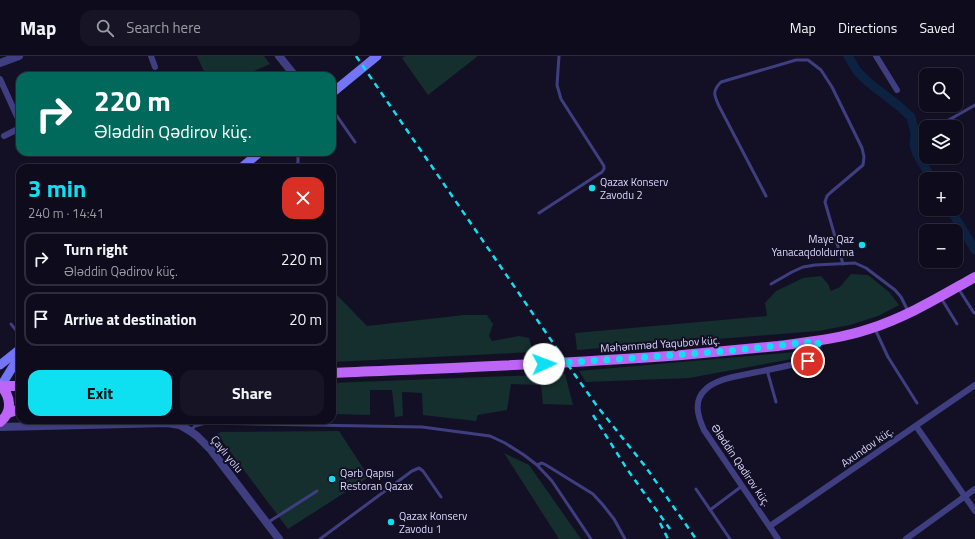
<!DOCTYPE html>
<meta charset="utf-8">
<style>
body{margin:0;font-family:"Titillium Web",sans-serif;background:#171525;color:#f1f3f6;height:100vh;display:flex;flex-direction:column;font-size:15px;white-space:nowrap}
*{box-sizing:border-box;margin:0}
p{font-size:13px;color:#9b9ba3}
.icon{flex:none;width:22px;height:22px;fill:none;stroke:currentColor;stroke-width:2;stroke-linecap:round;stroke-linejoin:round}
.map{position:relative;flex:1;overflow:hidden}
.side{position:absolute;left:16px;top:108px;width:320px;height:260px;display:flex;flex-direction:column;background:#0e0c1c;border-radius:12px;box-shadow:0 1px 3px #0004,0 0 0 1px #2e2c3b}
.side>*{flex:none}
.hud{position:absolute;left:16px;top:16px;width:320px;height:84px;border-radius:12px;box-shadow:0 1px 3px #0004,0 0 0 1px #2e2c3b;background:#00695c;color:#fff;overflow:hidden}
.fabs{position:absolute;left:919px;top:12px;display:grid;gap:8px}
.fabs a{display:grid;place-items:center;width:44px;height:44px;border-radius:8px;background:#0e0c1c;box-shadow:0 1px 3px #0004,0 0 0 1px #2e2c3b;font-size:20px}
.pin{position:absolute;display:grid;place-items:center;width:34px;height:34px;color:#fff;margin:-17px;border:2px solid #fff;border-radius:50%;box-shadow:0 1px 4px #0007}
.me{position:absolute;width:44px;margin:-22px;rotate:88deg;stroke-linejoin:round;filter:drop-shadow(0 0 3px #0008)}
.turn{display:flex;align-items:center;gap:14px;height:84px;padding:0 12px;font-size:18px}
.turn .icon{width:52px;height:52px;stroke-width:2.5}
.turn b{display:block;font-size:28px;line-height:34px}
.round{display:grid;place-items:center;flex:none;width:42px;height:42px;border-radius:12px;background:#171525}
.head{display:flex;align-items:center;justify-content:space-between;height:68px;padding:0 12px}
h1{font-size:24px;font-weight:700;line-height:30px;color:#0fe0f1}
.cta{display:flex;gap:8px;margin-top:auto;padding:8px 12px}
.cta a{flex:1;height:46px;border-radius:12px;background:#0fe0f1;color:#111;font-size:16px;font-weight:700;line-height:46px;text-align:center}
.cta a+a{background:#171525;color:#f1f3f6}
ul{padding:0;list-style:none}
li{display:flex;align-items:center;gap:12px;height:54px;margin:0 8px 6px;padding:0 4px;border:2px solid #2e2c3b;border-radius:12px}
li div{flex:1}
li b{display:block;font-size:15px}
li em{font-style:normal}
header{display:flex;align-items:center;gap:24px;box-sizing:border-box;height:56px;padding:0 20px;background:#0e0c1c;border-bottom:1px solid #2e2c3b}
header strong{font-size:19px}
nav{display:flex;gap:22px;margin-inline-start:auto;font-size:14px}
.search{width:280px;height:36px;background:#171525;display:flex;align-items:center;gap:10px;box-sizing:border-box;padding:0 14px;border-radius:12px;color:#9b9ba3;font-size:15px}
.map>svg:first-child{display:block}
.green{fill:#142f2d}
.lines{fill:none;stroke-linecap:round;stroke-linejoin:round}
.canal{stroke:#0d2141;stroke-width:9}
.service{stroke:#3f3e81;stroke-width:3}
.minor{stroke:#3f3e81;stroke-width:6}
.tertiary{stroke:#3f3e81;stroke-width:8}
.secondary{stroke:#7474f7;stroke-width:9}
.primary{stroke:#bc65f6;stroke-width:10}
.rail{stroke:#0fe0f1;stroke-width:2.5;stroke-dasharray:6 5;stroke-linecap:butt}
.route{stroke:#0fe0f1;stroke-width:7;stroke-dasharray:0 12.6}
.poi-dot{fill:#0fe0f1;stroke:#131025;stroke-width:1.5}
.labels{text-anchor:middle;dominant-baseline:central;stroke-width:4;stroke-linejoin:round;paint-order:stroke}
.poi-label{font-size:11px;fill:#dad7fd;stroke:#131025;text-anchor:start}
.street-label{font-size:11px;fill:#dad7fd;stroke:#131025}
</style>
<header>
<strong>Map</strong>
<div class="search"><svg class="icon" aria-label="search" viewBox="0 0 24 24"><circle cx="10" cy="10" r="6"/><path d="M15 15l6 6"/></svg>Search here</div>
<nav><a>Map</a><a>Directions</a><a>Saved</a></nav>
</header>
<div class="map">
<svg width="975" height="483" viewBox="0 0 975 483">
<rect width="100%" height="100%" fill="#131025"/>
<!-- green -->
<g class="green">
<polygon points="197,0 264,0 270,8 243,20 206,20"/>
<polygon points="405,0 478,0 428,39 402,2"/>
<polygon points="851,218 868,219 889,236 899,249 878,260 850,269 818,275 577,294 575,277 767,260 765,247 776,235 803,222 821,220 828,228 831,235 840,231"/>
<polygon points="332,234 367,270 464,259 487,259 493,268 489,280 492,285 519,280 529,282 533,296 332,306"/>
<polygon points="808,295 809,300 689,322 586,326 579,315"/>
<polygon points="565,318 573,349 543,348 541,329 511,328 507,354 478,359 476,365 423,359 422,337 402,336 403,360 395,361 392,334 370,334 370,359 332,358 332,327"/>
<polygon points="339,375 369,421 288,473 217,378 221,376"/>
<polygon points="504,397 529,409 581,483 559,483"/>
</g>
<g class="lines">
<!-- canal -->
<g class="canal">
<polyline points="848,0 857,15 868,26 900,51 911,61 915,77 914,89 917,98 932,123"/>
<polyline points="950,153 975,194"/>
</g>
<!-- service -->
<g class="service">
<polyline points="332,53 355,86"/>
<polyline points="947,65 975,49"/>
<polyline points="296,112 298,106 298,96"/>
<path d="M766,140L719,50C714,39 712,35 721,26L796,4H808L821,14L832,31L862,92L864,101L863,109L830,137L827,140L825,146L843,208"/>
<polyline points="539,157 602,116 604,113 604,110 561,43 557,29 559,0"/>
<polyline points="771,228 792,216 803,211 815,209 855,207 866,212 895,234 901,241 908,255"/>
<polyline points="958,232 974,257"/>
<polyline points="941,242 957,268"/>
<polyline points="11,268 20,279"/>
<polyline points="875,273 888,301 917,347"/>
<polyline points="767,314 776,346"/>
<polyline points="190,375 195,370 206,367 422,371 490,380 505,387 524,399 537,409 552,425 591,483"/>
<polyline points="537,409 542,407 546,409 593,438 603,449 614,463 625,483"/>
<polyline points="696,433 730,483"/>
<polyline points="710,454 742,430"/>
<polyline points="267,467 317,435"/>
<polyline points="320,483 412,415 419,412 423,415 441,441"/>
</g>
<!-- minor -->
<g class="minor">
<polyline points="151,0 155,11"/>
<polyline points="876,0 897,34"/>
<polyline points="0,23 20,67"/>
<polyline points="4,80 20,72"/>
<polyline points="916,370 975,455"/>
<polyline points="770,470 975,329"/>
<path d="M778,483L704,374C698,361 693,345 705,334C716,322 741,320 757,316C774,313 791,309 808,305C818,300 818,296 817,285"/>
<polyline points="906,483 975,433"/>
</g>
<!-- tertiary -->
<g class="tertiary">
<polyline points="279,0 295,20"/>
<polyline points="0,7 19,0"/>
<polyline points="0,371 167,367 180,369 190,375 197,380 211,394 279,483"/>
</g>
<!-- secondary -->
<g class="secondary">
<polyline points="332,37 377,0"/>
<polyline points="241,112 260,96"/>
<polyline points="0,309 20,293"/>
<polyline points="1,330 20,299"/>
</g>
<!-- primary -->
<g class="primary">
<path d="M332,317C449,312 566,308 682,299C714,296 746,293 778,290C808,286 839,283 869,273C907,261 941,240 975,221"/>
<path d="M0,329C11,340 13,356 0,366"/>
<polyline points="1,330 20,330"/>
<polyline points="8,357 20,353"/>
</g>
<!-- rail -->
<g class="rail">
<polyline points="356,0 575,319 597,350 645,410 696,483"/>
<polyline points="593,359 627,413 670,473"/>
<polyline points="660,467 668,483"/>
</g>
</g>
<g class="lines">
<!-- route -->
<path class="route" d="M544,308L620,303L727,295L818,285C818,296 818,300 808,305"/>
</g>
<!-- markers -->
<g class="poi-dot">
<circle cx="592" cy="132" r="4"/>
<circle cx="862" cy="189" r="4"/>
<circle cx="332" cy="423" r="4"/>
<circle cx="391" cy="466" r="4"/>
</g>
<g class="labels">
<!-- poi labels -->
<g class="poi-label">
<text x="600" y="126">Qazax Konserv<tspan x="600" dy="13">Zavodu 2</tspan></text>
<text x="854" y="183" text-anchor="end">Maye Qaz<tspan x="854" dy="13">Yanacaqdoldurma</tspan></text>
<text x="340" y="417">Qərb Qapısı<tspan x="340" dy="13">Restoran Qazax</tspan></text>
<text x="399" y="460">Qazax Konserv<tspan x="399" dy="13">Zavodu 1</tspan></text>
</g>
<!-- street labels -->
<g class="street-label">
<text transform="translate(660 288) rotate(-4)">Məhəmməd Yaqubov küç.</text>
<text transform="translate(867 391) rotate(-35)">Axundov küç.</text>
<text transform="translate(227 398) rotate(51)">Çaylı yolu</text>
<text transform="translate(741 409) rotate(56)">Ələddin Qədirov küç.</text>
</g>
</g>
</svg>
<div class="fabs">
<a><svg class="icon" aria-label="search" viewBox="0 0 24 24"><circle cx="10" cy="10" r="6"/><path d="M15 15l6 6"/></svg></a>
<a><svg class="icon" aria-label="layers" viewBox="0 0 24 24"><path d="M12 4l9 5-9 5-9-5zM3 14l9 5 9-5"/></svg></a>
<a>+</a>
<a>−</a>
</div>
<div class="pin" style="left:808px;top:305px;background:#d93025"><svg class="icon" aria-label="arrive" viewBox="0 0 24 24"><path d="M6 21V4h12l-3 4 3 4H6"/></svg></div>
<svg class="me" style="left:544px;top:308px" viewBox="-20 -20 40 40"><circle r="19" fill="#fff"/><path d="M0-13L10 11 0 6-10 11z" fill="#0fe0f1"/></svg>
<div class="hud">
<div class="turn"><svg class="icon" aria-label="right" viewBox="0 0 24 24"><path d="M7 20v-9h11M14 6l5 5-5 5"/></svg><div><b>220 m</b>Ələddin Qədirov küç.</div></div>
</div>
<section class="side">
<div class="head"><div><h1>3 min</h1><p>240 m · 14:41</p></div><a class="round" style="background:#d93025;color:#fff"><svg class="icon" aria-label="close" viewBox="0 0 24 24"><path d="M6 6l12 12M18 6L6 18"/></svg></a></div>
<ul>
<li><svg class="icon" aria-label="right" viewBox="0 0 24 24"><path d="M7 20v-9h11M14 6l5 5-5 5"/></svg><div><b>Turn right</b><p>Ələddin Qədirov küç.</p></div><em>220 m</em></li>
<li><svg class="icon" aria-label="arrive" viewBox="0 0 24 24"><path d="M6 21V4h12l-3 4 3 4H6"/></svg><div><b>Arrive at destination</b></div><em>20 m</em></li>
</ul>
<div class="cta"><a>Exit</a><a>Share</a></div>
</section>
</div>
